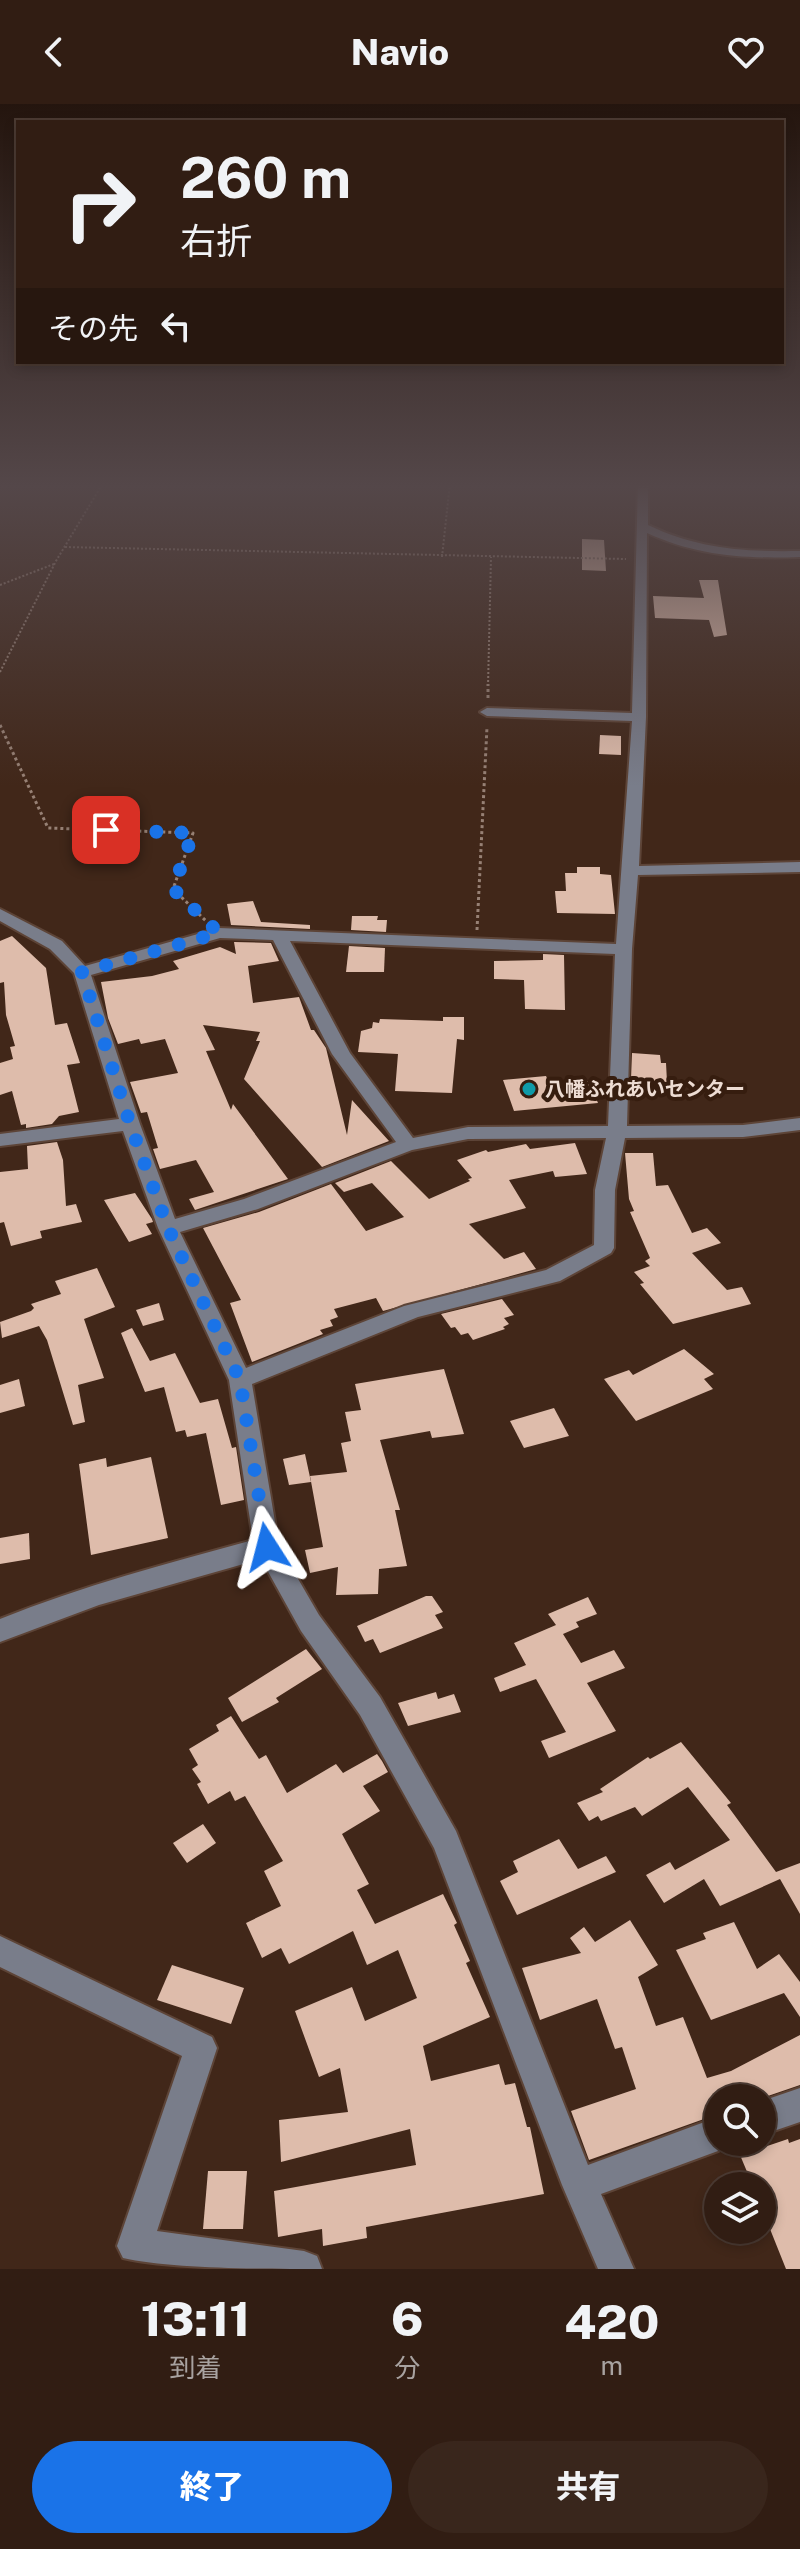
<!DOCTYPE html>
<html lang="ja">
<meta charset="utf-8">
<style>
body{margin:0;font-family:"Public Sans","Noto Sans JP",sans-serif;background:#39261c;color:#f1f3f6;height:100vh;display:flex;flex-direction:column;font-size:30px;white-space:nowrap}
*{box-sizing:border-box;margin:0}
p{font-size:26px;color:#a8a2a0}
.icon{flex:none;width:44px;height:44px;fill:none;stroke:currentColor;stroke-width:2;stroke-linecap:round;stroke-linejoin:round}
.map{position:relative;height:2165px;overflow:hidden}
.details{display:flex;flex-direction:column;background:#311d13;flex:1}
.details>*{flex:none}
.guide{position:absolute;left:16px;top:16px;width:768px;height:244px;border-radius:0px;box-shadow:0 4px 12px #0003,0 0 0 2px #4c3b33;background:#311d13;color:#f1f3f6;overflow:hidden}
.tools{position:absolute;left:704px;top:1980px;display:grid;gap:16px}
.tools a{display:grid;place-items:center;width:72px;height:72px;border-radius:50%;background:#311d13;box-shadow:0 4px 12px #0003,0 0 0 2px #4c3b33;font-size:40px}
.pin{position:absolute;display:grid;place-items:center;width:68px;height:68px;color:#fff;margin:-34px;border-radius:16px;box-shadow:0 4px 12px #0006}
.me{position:absolute;width:88px;margin:-44px;rotate:351deg;stroke-linejoin:round;filter:drop-shadow(0 0 6px #0008)}
.turn{display:flex;align-items:center;gap:28px;height:168px;padding:0 32px;font-size:36px}
.turn .icon{width:104px;height:104px;stroke-width:2.5}
.turn b{display:block;font-size:56px;line-height:68px}
.then{display:flex;align-items:center;height:76px;padding:0 32px;background:#0003;gap:16px;font-size:30px}
.eta{display:flex;justify-content:space-evenly;align-items:center;height:136px;text-align:center}
.eta b{font-size:48px;font-weight:800;line-height:56px}
.cta{display:flex;gap:16px;margin-top:auto;padding:16px 32px}
.cta a{flex:1;height:92px;border-radius:48px;background:#1a73e8;color:#fff;font-size:32px;font-weight:800;line-height:92px;text-align:center}
.cta a+a{background:#39261c;color:#f1f3f6}
header{display:flex;justify-content:space-between;align-items:center;height:104px;padding:0 32px;background:#311d13;font-size:36px;font-weight:800}
.map>svg:first-child{display:block}
.building{fill:#debcab}
.lines{fill:none;stroke-linecap:round;stroke-linejoin:round}
.minor-casing{stroke:#5d4437;stroke-width:4}
.path-far1{stroke:#978175;stroke-width:2;stroke-dasharray:2 2;stroke-linecap:butt}
.path{stroke:#978175;stroke-width:3;stroke-dasharray:3 3;stroke-linecap:butt}
.minor{fill:#797d8a;fill-rule:evenodd}
.route{stroke:#1a73e8;stroke-width:14;stroke-dasharray:0 25.2}
.culture-dot{fill:#0f9aa8;stroke:#361d0f;stroke-width:3}
.labels{text-anchor:middle;dominant-baseline:central;stroke-width:8;stroke-linejoin:round;paint-order:stroke}
.poi-label{font-size:20px;font-weight:bold;fill:#eddcd3;stroke:#361d0f;text-anchor:start}
</style>
<header><svg class="icon" aria-label="back" viewBox="0 0 24 24"><path d="M15 5l-7 7 7 7"/></svg>Navio<svg class="icon" aria-label="heart" viewBox="0 0 24 24"><path d="M12 20l-8-8c-3-5 5-10 8-4 3-6 11-1 8 4z"/></svg></header>
<div class="map">
<svg width="800" height="2165" viewBox="0 0 800 2165">
<rect width="100%" height="100%" fill="#412719"/>
<!-- building -->
<g class="building">
<polygon points="582,435 604,436 606,467 582,466"/>
<polygon points="699,476 718,476 727,531 714,533 709,516 655,514 653,492 704,494"/>
<polygon points="600,631 621,632 621,651 599,650"/>
<polygon points="577,763 600,763 600,770 611,771 615,810 557,809 555,787 566,787 565,769 577,769"/>
<polygon points="253,797 261,818 310,821 310,825 231,821 227,800"/>
<polygon points="352,812 378,812 377,816 387,816 386,828 351,826"/>
<polygon points="12,832 46,864 55,921 67,919 80,959 67,961 79,1008 59,1012 52,1020 26,1024 26,1020 21,1021 12,987 0,991 0,959 13,955 10,943 15,942 6,911 4,878 0,879 0,837"/>
<polygon points="234,838 271,839 279,857 248,862 253,899 299,893 311,926 314,926 326,944 347,1031 352,996 389,1037 322,1063 244,975 260,937 256,937 260,928 203,921 215,946 206,947 231,1006 233,1000 288,1075 195,1106 189,1095 214,1088 196,1056 160,1065 153,1045 158,1044 147,1008 141,1009 130,978 178,969 165,935 141,940 139,935 118,940 108,914 101,878 152,872 179,865 173,857 220,843 236,850"/>
<polygon points="349,842 385,844 384,868 346,868"/>
<polygon points="543,850 564,851 565,906 525,905 524,876 494,875 494,857 543,856"/>
<polygon points="443,913 464,913 464,936 457,935 452,989 395,987 398,950 358,948 361,927 372,924 373,918 379,919 380,915 443,917"/>
<polygon points="632,949 660,951 661,959 666,959 667,978 631,975"/>
<polygon points="546,972 550,981 589,977 598,999 514,1007 503,976"/>
<polygon points="57,1038 63,1056 66,1102 76,1100 82,1118 40,1127 42,1134 11,1142 4,1118 0,1119 0,1068 28,1065 27,1042"/>
<polygon points="575,1039 587,1070 555,1073 553,1067 509,1076 526,1104 469,1120 504,1155 524,1148 536,1165 383,1207 376,1194 334,1205 338,1213 330,1216 333,1222 320,1226 323,1230 252,1258 230,1199 241,1196 203,1124 259,1108 331,1080 366,1127 404,1113 372,1079 344,1088 335,1079 391,1057 429,1095 470,1077 468,1075 472,1074 457,1056 486,1046 488,1048 526,1040 530,1045"/>
<polygon points="625,1049 653,1049 656,1082 668,1081 692,1129 707,1124 721,1139 692,1149 727,1186 742,1183 751,1200 673,1220 640,1180 644,1179 634,1168 650,1162 645,1157 650,1154 630,1108 634,1107 629,1095"/>
<polygon points="135,1089 152,1115 153,1118 146,1120 152,1130 129,1138 104,1096"/>
<polygon points="97,1164 115,1203 84,1215 104,1274 78,1281 85,1318 73,1321 47,1236 39,1222 2,1234 0,1218 31,1207 34,1204 31,1200 61,1190 55,1177"/>
<polygon points="502,1195 514,1211 504,1214 509,1220 503,1223 505,1225 473,1236 468,1229 461,1231 455,1223 451,1224 441,1210"/>
<polygon points="159,1199 164,1216 143,1222 136,1206"/>
<polygon points="132,1224 150,1257 175,1249 200,1299 218,1295 232,1344 236,1343 244,1396 221,1401 206,1329 187,1333 185,1326 176,1328 164,1283 145,1288 121,1229"/>
<polygon points="684,1245 714,1270 704,1275 713,1285 636,1317 604,1275 629,1266 633,1271"/>
<polygon points="444,1265 464,1330 432,1334 430,1327 380,1336 400,1406 395,1406 407,1462 379,1465 378,1490 336,1491 338,1463 310,1469 305,1446 323,1443 310,1372 347,1368 341,1339 351,1337 345,1308 361,1306 355,1280"/>
<polygon points="19,1275 25,1302 0,1309 0,1281"/>
<polygon points="554,1304 569,1332 524,1344 510,1317"/>
<polygon points="305,1350 311,1378 289,1381 283,1355"/>
<polygon points="151,1353 168,1434 91,1451 79,1360 106,1354 107,1363"/>
<polygon points="29,1429 30,1455 0,1460 0,1434"/>
<polygon points="426,1492 432,1492 443,1508 435,1511 443,1524 380,1549 373,1535 365,1538 357,1522"/>
<polygon points="588,1493 597,1510 576,1518 579,1523 563,1530 581,1559 614,1546 625,1564 587,1579 616,1627 549,1654 541,1637 566,1628 536,1575 500,1588 494,1574 526,1561 514,1539 556,1521 548,1510"/>
<polygon points="306,1545 322,1565 276,1594 279,1598 242,1618 228,1594"/>
<polygon points="436,1588 438,1595 454,1590 461,1608 408,1622 398,1599"/>
<polygon points="231,1612 259,1655 266,1651 287,1689 336,1660 343,1669 377,1650 382,1657 388,1668 363,1682 380,1707 342,1730 369,1780 357,1786 375,1820 443,1790 457,1819 454,1821 470,1857 466,1859 490,1913 423,1942 431,1977 499,1960 505,1981 515,1979 527,2023 530,2023 544,2090 366,2123 367,2134 323,2142 322,2125 278,2133 274,2087 416,2061 410,2025 281,2058 279,2016 348,2008 340,1964 319,1973 295,1907 352,1883 365,1917 417,1894 398,1846 367,1861 353,1827 289,1860 281,1844 262,1854 246,1819 281,1802 264,1767 283,1757 245,1692 235,1697 230,1687 208,1700 197,1680 201,1678 192,1665 198,1661 189,1645 219,1627 216,1621"/>
<polygon points="681,1638 731,1699 727,1701 776,1768 800,1759 800,1810 780,1775 720,1802 704,1775 664,1799 646,1771 670,1758 675,1766 730,1736 688,1683 642,1712 635,1703 601,1717 598,1712 589,1717 577,1699 603,1688 600,1685 648,1653 650,1655"/>
<polygon points="203,1720 216,1739 187,1759 173,1739"/>
<polygon points="559,1735 578,1765 606,1752 616,1768 517,1811 500,1777 518,1768 513,1757"/>
<polygon points="630,1816 658,1861 638,1873 656,1922 683,1913 707,1974 731,1967 800,1931 800,1981 762,1994 718,1994 718,2010 589,2056 571,2007 636,1985 622,1943 615,1945 597,1895 540,1916 522,1864 581,1849 570,1834 584,1823 595,1838"/>
<polygon points="734,1818 757,1865 779,1850 800,1878 800,1913 784,1889 711,1916 676,1846 706,1835 703,1829"/>
<polygon points="172,1861 244,1884 231,1920 157,1896"/>
<polygon points="788,2035 789,2039 800,2035 800,2165 786,2165 762,2105 762,2082 753,2082 740,2051"/>
<polygon points="208,2067 247,2067 243,2125 203,2125"/>
</g>
<g class="lines">
<defs>
<g id="minor">
<path d="M638,379H648V421C698,445 745,448 800,447V453C746,455 697,452 647,429L646,613L639,762L800,758V768L638,771L632,845L627,1022L743,1021L800,1014V1026L743,1033L625,1034L615,1086L614,1144L611,1149L560,1177L418,1213L252,1280L279,1442L319,1511L380,1593L456,1727L588,2061L718,2013V2038H731L718,2047L601,2090L634,2165H598L562,2081L434,1744L360,1611L301,1527L261,1455L99,1501L0,1538V1515C82,1482 168,1459 253,1436L229,1276L158,1124L123,1027L0,1042V1030L119,1015L74,869L50,845L0,817V805L62,837L85,862L219,824L616,840L632,617L487,612L480,608L487,604L632,609ZM220,834L273,836L332,950L396,1038L244,1095L175,1115L140,1020L91,871ZM290,837L615,850L608,1022L468,1023L413,1034L350,949ZM606,1034L595,1086L594,1141L546,1166L404,1202L246,1264L180,1128L258,1105L412,1046L468,1035Z"/>
<path d="M0,1832L212,1933L217,1944L157,2127L304,2147L317,2152L322,2165C268,2165 169,2165 123,2154L117,2142L182,1952L0,1863Z"/>
<polygon points="800,1984 800,2018 762,2031 762,1997"/>
</g>
</defs>
<!-- minor casing -->
<use href="#minor" class="minor-casing"/>
<!-- path-far1 -->
<g class="path-far1">
<polyline points="65,443 626,455"/>
<polyline points="442,453 450,379"/>
<polyline points="0,481 54,460"/>
<polyline points="0,568 56,457 103,379"/>
<polyline points="488,582 491,453"/>
</g>
<!-- path -->
<g class="path">
<polyline points="488,594 488,580"/>
<polyline points="0,621 48,724 193,729 173,785 206,817"/>
<polyline points="477,826 487,623"/>
</g>
<!-- minor -->
<use href="#minor" class="minor"/>
</g>
<!-- sky -->
<linearGradient id="sky" x2="0" y2="1"><stop stop-color="#24150e"/><stop offset="0.56" stop-color="#544749"/><stop offset="1" stop-color="#544749" stop-opacity="0"/></linearGradient>
<rect width="800" height="682" fill="url(#sky)"/>
<g class="lines">
<!-- route -->
<polyline class="route" points="106,726 193,729 173,785 219,829 82,868 130,1020 168,1124 240,1276 267,1443"/>
</g>
<!-- markers -->
<circle class="culture-dot" cx="529" cy="985" r="8"/>
<g class="labels">
<!-- poi labels -->
<g class="poi-label">
<text x="545" y="985">八幡ふれあいセンター</text>
</g>
</g>
</svg>
<div class="tools">
<a><svg class="icon" aria-label="search" viewBox="0 0 24 24"><circle cx="10" cy="10" r="6"/><path d="M15 15l6 6"/></svg></a>
<a><svg class="icon" aria-label="layers" viewBox="0 0 24 24"><path d="M12 4l9 5-9 5-9-5zM3 14l9 5 9-5"/></svg></a>
</div>
<div class="pin" style="left:106px;top:726px;background:#d93025"><svg class="icon" aria-label="arrive" viewBox="0 0 24 24"><path d="M6 21V4h12l-3 4 3 4H6"/></svg></div>
<svg class="me" style="left:267px;top:1443px" viewBox="-20 -20 40 40"><path d="M0-17L14 15 0 8-14 15z" fill="#1a73e8" stroke="#fff" stroke-width="4"/></svg>
<div class="guide">
<div class="turn"><svg class="icon" aria-label="right" viewBox="0 0 24 24"><path d="M7 20v-9h11M14 6l5 5-5 5"/></svg><div><b>260 m</b>右折</div></div>
<div class="then">その先<svg class="icon" aria-label="left" viewBox="0 0 24 24"><path d="M17 20v-9H6M10 6l-5 5 5 5"/></svg></div>
</div>
</div>
<section class="details">
<div class="eta">
<div><b>13:11</b><p>到着</p></div>
<div><b>6</b><p>分</p></div>
<div><b>420</b><p>m</p></div>
</div>
<div class="cta"><a>終了</a><a>共有</a></div>
</section>
